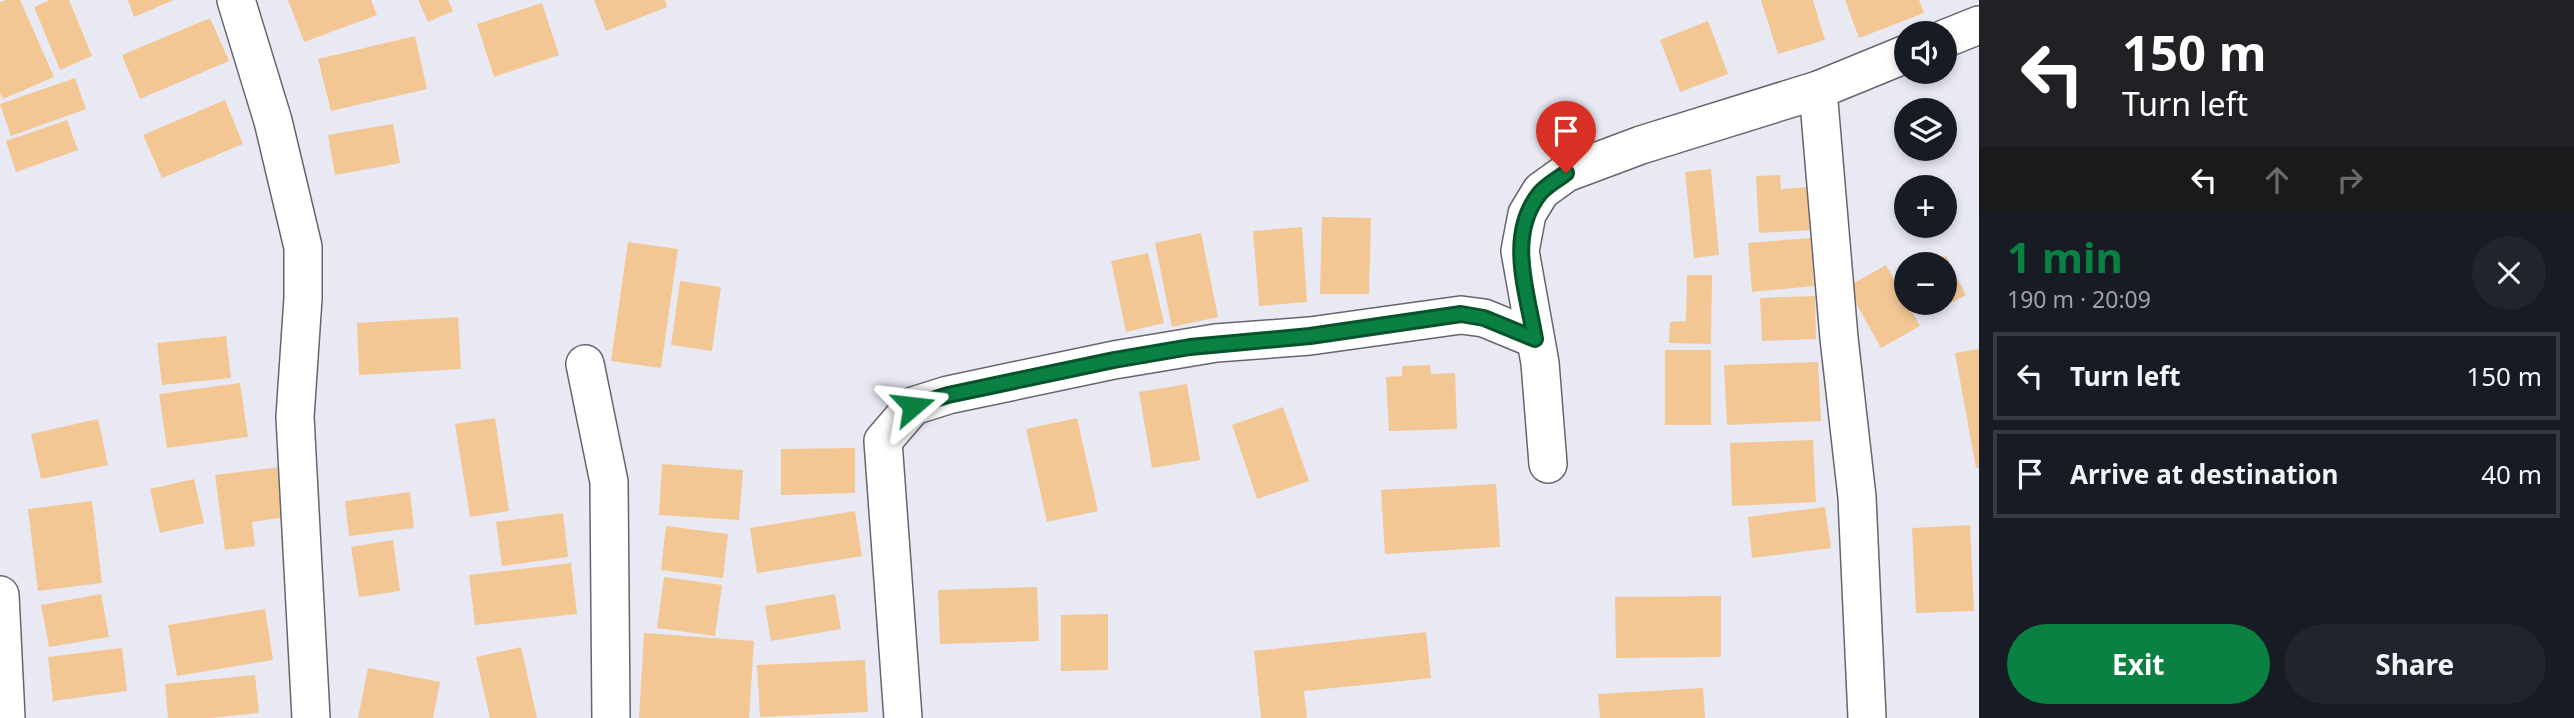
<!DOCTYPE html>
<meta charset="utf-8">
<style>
body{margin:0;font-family:"Noto Sans",sans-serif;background:#20242c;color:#f1f3f6;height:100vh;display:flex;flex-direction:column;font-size:26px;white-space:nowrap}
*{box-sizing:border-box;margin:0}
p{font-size:23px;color:#9ea1a6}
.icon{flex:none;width:38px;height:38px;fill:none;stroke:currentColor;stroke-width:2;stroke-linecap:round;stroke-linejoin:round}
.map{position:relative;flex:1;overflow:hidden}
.side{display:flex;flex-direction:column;background:#171b24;width:595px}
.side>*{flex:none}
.guide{background:#202124;color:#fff;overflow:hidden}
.buttons{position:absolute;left:1894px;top:21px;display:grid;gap:14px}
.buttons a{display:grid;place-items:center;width:63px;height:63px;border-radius:50%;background:#171b24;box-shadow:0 4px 10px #0003;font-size:35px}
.pin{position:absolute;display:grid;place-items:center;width:60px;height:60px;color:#fff;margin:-72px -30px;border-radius:50% 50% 50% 0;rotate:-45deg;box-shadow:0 0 7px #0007}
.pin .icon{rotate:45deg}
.me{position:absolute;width:77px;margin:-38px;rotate:73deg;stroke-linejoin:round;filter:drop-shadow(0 0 5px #0008)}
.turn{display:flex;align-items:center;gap:24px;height:147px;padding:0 28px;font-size:32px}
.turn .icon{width:91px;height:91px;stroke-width:2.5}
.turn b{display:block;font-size:49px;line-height:60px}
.lanes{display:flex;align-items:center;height:66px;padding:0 28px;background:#0003;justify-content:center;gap:35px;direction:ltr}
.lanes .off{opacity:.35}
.round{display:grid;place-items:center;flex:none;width:74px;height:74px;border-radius:37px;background:#20242c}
.head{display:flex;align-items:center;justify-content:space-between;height:119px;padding:0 28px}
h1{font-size:42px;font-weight:700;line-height:52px;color:#0b8043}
.button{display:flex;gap:14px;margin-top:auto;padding:14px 28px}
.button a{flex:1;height:80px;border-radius:42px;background:#0b8043;color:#fff;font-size:28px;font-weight:700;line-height:80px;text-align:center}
.button a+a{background:#20242c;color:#f1f3f6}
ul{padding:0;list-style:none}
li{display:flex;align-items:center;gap:21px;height:88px;margin:0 14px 10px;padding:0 14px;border:4px solid #363941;border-radius:0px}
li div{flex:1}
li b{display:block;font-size:26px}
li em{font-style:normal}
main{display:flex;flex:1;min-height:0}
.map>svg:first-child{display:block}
.building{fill:#f3c794}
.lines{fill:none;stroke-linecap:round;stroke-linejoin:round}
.minor-casing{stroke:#65656e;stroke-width:40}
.minor{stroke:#fff;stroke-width:37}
.route-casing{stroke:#07532c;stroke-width:18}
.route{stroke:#0b8043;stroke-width:12}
</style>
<main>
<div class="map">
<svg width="1979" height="718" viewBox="0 0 1979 718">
<rect width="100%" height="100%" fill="#e9e9f4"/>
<!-- building -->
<g class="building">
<polygon points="6,0 20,0 54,77 3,99 0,93 0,2"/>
<polygon points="50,0 69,0 92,56 60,70 34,7"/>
<polygon points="128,0 174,0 134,17"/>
<polygon points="288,0 371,0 377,15 304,42"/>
<polygon points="418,0 448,0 453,11 428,22"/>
<polygon points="594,0 665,0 667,7 606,31"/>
<polygon points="1761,0 1813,0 1825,40 1778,54"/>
<polygon points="1845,0 1919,0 1924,13 1859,38"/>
<polygon points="542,3 559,55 494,77 477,24"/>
<polygon points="210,18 229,61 140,99 122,55"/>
<polygon points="1708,21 1728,74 1680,92 1660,40"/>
<polygon points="415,36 427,89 331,111 318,59"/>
<polygon points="75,78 86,109 11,136 0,104"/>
<polygon points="225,100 243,144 162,178 143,135"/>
<polygon points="67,120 78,150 16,172 6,141"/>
<polygon points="393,124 400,163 335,175 328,135"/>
<polygon points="1711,169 1719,255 1694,258 1685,172"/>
<polygon points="1780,175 1781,189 1810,187 1812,230 1759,233 1756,176"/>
<polygon points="1322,217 1371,218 1369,294 1320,294"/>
<polygon points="1302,227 1307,302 1259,306 1253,231"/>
<polygon points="1201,233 1218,317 1172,327 1155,243"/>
<polygon points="1811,238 1814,286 1752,292 1748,243"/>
<polygon points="628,242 678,249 661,368 611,361"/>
<polygon points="1148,253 1164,323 1126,332 1111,261"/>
<polygon points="1946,256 1966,295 1931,313 1926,303 1944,303 1944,264 1929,264"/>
<polygon points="1886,265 1920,326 1881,348 1847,287"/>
<polygon points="1687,275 1712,275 1711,344 1669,343 1670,322 1686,321"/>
<polygon points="680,281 721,287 712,351 671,345"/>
<polygon points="1815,296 1816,339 1762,341 1760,298"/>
<polygon points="458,317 461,369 359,375 357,323"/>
<polygon points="226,336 231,378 162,385 157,343"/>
<polygon points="1979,349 1979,467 1976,468 1955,353"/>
<rect x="1665" y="350" width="46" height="75"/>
<polygon points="1818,362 1821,421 1727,425 1724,365"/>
<polygon points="1430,365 1431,374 1455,373 1457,429 1389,431 1386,377 1402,376 1402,366"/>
<polygon points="240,383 248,437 167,448 159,394"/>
<polygon points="1187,384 1200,460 1152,468 1139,392"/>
<polygon points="1283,407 1309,481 1257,499 1232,425"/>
<polygon points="495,418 509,511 470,517 455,424"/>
<polygon points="1077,418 1098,511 1047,522 1026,429"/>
<polygon points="98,419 108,465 41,479 31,434"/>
<polygon points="1813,440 1816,502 1732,506 1730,443"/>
<polygon points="855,448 855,493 781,495 781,449"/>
<polygon points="662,464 743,470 739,520 659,515"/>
<polygon points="280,467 286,517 252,522 255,546 225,550 215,475"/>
<polygon points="194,479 204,523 160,533 150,489"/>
<polygon points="1496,484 1500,547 1385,554 1381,490"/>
<polygon points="410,492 414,528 349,536 345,501"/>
<polygon points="92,501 102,583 38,591 28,509"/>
<polygon points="1825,507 1831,548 1752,558 1748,517"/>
<polygon points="855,511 862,556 757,573 750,528"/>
<polygon points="563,513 568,557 502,566 496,522"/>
<polygon points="1970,525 1974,611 1916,613 1912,528"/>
<polygon points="666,526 728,534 723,578 661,570"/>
<polygon points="393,540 400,591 359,597 351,547"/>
<polygon points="571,563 577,614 475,625 469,575"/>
<polygon points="664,577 722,585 715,636 657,628"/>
<polygon points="1037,587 1039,641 940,644 938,590"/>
<polygon points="101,594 109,637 49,647 41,605"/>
<polygon points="835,594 841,629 771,641 765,606"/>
<polygon points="1721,596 1721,657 1616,658 1615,597"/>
<polygon points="265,609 273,660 177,676 168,625"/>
<polygon points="1108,614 1108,670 1061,671 1061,615"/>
<polygon points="1426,632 1431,678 1304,691 1307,718 1261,718 1254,651"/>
<polygon points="644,633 754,641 749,718 639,718"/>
<polygon points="521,647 537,718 490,718 476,657"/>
<polygon points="122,648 127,691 53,701 48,657"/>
<polygon points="865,660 868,712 760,717 757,665"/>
<polygon points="368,668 440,682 433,718 358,718"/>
<polygon points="255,675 259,713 210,718 168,718 165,684"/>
<polygon points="1703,688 1705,718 1600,718 1598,694"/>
</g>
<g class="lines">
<defs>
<g id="minor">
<polyline points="236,0 273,121 303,247 303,298 295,417 311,718"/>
<polyline points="1944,39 1979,25"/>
<polyline points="1818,90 1839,338 1857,497 1867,718"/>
<polyline points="585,364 609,482 611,718"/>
<polyline points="1548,464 1540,363 1520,251 1527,214 1541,191 1566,173 1641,145 1818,90 1906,54"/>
<polyline points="0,595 6,718"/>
<polyline points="903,718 883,441 913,406 948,395 1114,360 1216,343 1310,336 1461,315 1484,318 1535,339"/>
</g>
</defs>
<!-- minor casing -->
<use href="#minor" class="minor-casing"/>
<!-- minor -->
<use href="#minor" class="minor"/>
</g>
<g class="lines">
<defs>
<path id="route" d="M913,406L948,395L1114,360L1190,347L1310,336L1461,314L1484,318L1535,339C1527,291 1506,235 1540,193C1547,185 1558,179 1566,173"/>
</defs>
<!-- route casing -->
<use href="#route" class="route-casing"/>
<!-- route -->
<use href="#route" class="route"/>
</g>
</svg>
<div class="buttons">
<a><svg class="icon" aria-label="sound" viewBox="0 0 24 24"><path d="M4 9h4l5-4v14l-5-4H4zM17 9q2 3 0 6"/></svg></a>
<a><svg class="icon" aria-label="layers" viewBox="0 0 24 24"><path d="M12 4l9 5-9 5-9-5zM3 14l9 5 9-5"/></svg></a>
<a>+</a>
<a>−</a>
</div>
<div class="pin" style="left:1566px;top:173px;background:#d93025"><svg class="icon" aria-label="arrive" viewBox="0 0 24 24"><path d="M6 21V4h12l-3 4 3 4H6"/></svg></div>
<svg class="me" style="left:913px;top:406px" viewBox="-20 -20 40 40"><path d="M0-17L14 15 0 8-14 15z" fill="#0b8043" stroke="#fff" stroke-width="4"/></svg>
</div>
<section class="side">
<div class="guide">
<div class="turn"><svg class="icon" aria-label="left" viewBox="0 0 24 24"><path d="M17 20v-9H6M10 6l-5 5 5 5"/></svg><div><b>150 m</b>Turn left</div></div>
<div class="lanes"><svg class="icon" aria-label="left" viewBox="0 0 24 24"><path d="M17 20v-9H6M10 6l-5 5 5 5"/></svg><svg class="icon off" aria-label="ahead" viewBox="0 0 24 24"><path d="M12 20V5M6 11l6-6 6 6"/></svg><svg class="icon off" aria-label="right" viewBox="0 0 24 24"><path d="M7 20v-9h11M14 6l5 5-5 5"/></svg></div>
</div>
<div class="head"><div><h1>1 min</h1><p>190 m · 20:09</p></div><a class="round"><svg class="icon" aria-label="close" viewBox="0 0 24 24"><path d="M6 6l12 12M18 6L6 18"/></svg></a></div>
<ul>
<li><svg class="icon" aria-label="left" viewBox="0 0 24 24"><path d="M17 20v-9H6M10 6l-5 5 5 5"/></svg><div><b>Turn left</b></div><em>150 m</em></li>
<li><svg class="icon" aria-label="arrive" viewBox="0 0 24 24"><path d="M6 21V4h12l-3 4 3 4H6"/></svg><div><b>Arrive at destination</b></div><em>40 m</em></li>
</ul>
<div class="button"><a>Exit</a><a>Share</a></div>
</section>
</main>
